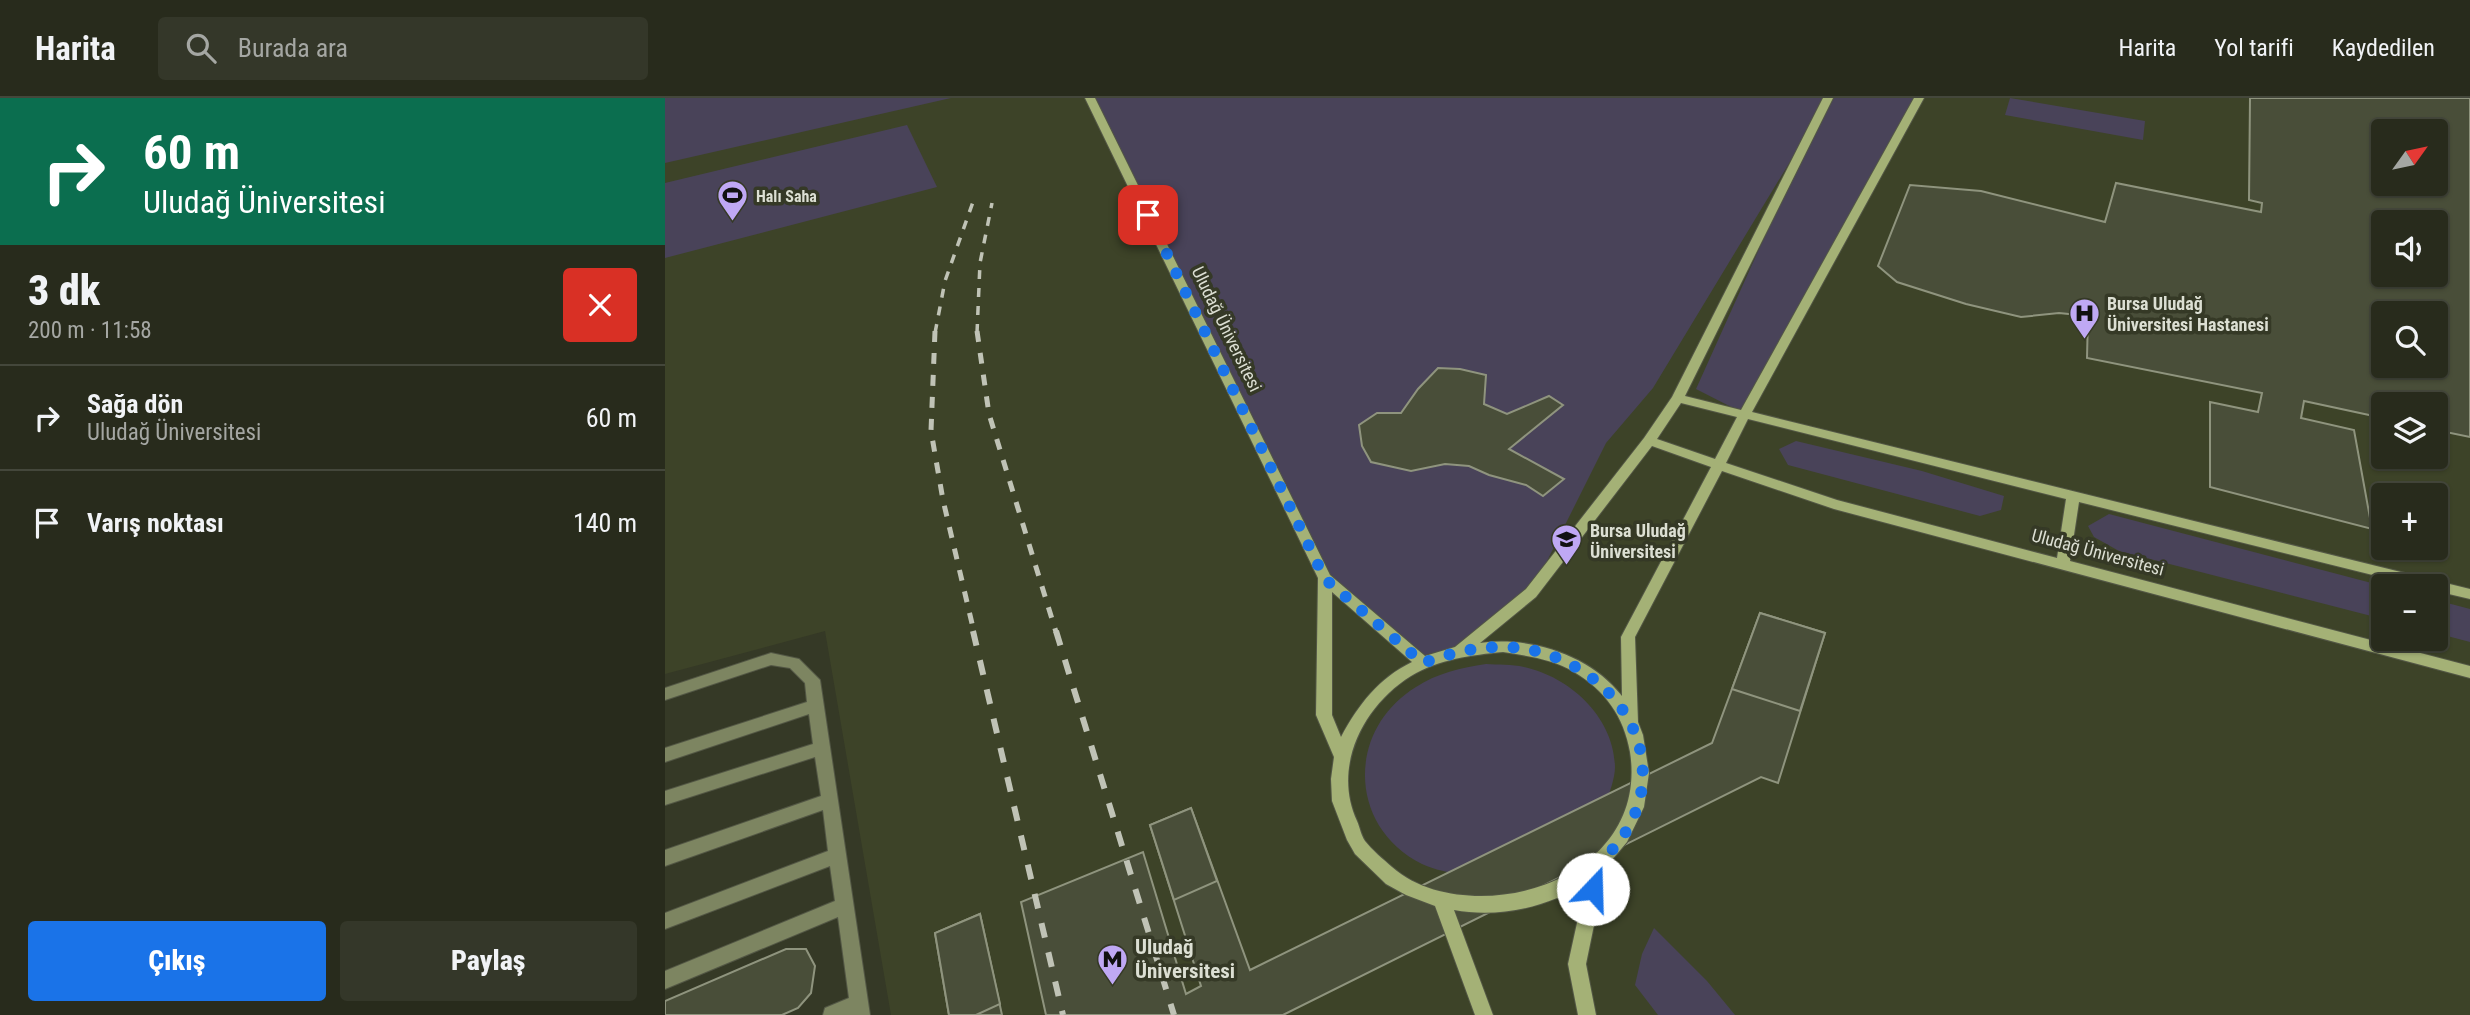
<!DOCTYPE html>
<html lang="tr">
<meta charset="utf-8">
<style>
body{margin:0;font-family:"Roboto Condensed",sans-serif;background:#343729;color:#f1f3f6;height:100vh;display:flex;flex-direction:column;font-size:26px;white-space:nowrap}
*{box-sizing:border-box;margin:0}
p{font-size:23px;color:#a5a7a3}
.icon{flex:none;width:38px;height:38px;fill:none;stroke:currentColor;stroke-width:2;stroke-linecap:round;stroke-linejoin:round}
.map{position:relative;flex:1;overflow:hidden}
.drawer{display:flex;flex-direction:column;background:#282b1c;width:665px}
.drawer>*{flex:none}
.hud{background:#0b6e4f;color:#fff;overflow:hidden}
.needle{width:46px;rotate:57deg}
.controls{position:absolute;left:1706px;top:21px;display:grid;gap:14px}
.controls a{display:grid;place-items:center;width:77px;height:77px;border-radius:7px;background:#282b1c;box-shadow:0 2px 5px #0004,0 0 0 2px #44473b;font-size:35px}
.pin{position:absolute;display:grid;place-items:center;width:60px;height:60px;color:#fff;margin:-30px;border-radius:14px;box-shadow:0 4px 10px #0006}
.me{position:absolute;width:77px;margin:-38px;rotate:21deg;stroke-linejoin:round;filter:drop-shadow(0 0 5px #0008)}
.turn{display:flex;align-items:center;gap:24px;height:147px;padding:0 28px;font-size:32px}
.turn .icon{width:91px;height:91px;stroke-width:2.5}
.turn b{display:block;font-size:49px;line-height:60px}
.round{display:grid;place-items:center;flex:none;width:74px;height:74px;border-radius:7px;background:#343729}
.overview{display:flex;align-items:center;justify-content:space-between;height:119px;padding:0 28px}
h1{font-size:42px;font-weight:800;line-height:52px}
.action{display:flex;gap:14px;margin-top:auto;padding:14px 28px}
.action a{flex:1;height:80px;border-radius:7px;background:#1a73e8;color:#fff;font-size:28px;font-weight:800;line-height:80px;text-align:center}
.action a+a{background:#343729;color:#f1f3f6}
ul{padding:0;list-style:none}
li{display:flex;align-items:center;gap:21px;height:105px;padding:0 28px;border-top:2px solid #44473b}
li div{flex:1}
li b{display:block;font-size:26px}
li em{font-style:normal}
header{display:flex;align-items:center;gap:42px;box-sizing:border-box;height:98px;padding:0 35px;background:#282b1c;border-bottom:2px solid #44473b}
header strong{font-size:33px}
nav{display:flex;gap:38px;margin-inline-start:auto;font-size:24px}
.search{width:490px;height:63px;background:#343729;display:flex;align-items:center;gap:18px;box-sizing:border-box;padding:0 24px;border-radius:7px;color:#a5a7a3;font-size:26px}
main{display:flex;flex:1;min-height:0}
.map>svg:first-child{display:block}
.built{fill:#3d4328;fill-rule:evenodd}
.green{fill:#494359}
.building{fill:#494e39;stroke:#8f947e;stroke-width:2;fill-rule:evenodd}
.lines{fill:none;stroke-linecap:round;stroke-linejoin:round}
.lane-casing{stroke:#535745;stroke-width:2}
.secondary-casing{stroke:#535745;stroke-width:2}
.lane{fill:#7d8561;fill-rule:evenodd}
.secondary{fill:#a4b176;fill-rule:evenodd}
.rail-far2{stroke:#c0c3b6;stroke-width:3.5;stroke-dasharray:9 9;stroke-linecap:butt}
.rail-far1{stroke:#c0c3b6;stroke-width:5;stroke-dasharray:11 11;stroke-linecap:butt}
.rail{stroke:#c0c3b6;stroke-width:6;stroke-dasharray:15 15;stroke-linecap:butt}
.route{stroke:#1a73e8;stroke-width:12;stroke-dasharray:0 21.6}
.labels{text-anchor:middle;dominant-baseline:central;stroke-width:7;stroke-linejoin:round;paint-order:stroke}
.far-poi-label{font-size:16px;font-weight:bold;fill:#dcdfd3;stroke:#353926;text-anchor:start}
.poi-label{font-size:18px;font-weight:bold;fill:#dcdfd3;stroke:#353926;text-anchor:start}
.street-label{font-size:18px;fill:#dcdfd3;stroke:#353926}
.near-poi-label{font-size:21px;font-weight:bold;fill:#dcdfd3;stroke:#353926;text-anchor:start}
</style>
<header>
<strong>Harita</strong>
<div class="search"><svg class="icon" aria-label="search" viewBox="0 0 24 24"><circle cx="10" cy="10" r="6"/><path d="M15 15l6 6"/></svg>Burada ara</div>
<nav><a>Harita</a><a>Yol tarifi</a><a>Kaydedilen</a></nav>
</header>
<main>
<section class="drawer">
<div class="hud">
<div class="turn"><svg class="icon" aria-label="right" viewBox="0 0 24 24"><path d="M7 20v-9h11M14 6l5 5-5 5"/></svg><div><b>60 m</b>Uludağ Üniversitesi</div></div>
</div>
<div class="overview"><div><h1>3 dk</h1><p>200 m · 11:58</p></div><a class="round" style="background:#d93025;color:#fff"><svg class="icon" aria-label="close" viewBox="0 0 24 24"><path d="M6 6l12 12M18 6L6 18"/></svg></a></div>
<ul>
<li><svg class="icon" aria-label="right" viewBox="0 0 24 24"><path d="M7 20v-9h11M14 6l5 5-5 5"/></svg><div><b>Sağa dön</b><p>Uludağ Üniversitesi</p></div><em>60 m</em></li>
<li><svg class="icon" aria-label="arrive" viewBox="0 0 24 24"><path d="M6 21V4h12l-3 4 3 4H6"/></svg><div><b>Varış noktası</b></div><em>140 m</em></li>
</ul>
<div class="action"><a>Çıkış</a><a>Paylaş</a></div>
</section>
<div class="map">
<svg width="1805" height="917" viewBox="0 0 1805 917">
<rect width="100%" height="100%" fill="#353926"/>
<!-- built -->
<path class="built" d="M0,0H1805V917H226L160,533L0,576ZM1718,33H1771V86H1718ZM1718,124H1771V177H1718ZM1718,215H1771V268H1718ZM1718,306H1771V359H1718ZM1718,397H1771V450H1718ZM1718,488H1771V541H1718Z"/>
<!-- green -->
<g class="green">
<polygon points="0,0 286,0 0,65"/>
<polygon points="425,0 1254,0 1080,316 1031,291 1158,9 988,290 941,345 866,495 796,552 758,565 660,480"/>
<polygon points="1345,0 1480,23 1478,42 1340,17"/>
<polygon points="242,27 272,89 0,160 0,85"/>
<polygon points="1131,343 1257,373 1339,398 1336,412 1315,418 1123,367 1114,351"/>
<polygon points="1444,416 1718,488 1718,521 1454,453 1429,439 1423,428"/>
<polygon points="1771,502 1805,511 1805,544 1771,535"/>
<path d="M821,566C833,567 847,566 859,569C905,579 949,619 950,669C950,681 944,695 941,706L798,778C785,774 769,772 757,766C683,729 681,632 751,589C772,575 796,570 821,566Z"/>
<polygon points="989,830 1042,883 1070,917 993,917 970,887 977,856"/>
</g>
<!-- building -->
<g class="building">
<path d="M1585,0H1805V339L1771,332V306H1718V320L1639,303L1636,320L1689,332L1707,431L1545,389V304L1593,314L1597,295L1422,260L1423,218L1394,215L1356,219L1301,206L1232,184L1213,168L1245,87L1316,93L1440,124L1451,85L1596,114L1597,105L1584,102ZM1718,33H1771V86H1718ZM1718,124H1771V177H1718ZM1718,215H1771V268H1718Z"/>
<polygon points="773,270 795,271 821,277 819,306 842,316 884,298 898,307 844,351 899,381 878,398 861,387 824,377 804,368 780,366 746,373 706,364 697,348 694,327 712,315 736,315 753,291"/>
<polygon points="1095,515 1160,535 1113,685 1096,679 618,917 381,917 356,804 478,754 521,896 536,888 485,727 526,710 585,872 1047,645"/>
<polygon points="1095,515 1160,535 1135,613 1067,591"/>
<polygon points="526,710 552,783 509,802 485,727"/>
<polygon points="315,816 337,917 284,917 270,835"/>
<polygon points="315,816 335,906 311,917 284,917 270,835"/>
<polygon points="121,851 141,851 150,868 146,895 133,910 117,917 0,917 0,903"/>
</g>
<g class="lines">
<defs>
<polygon id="lane" points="106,555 134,561 155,582 205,917 158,917 160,910 184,900 173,819 0,891 0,873 170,803 165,768 0,831 0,815 163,753 158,712 0,768 0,752 156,698 150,659 0,707 0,693 148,646 144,616 0,664 0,650 142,604 140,585 125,570 106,567 0,602 0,590"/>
<path id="secondary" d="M420,0H430L665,477L760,558L790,549L861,491L979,340L1007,299L1158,0H1168L1020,298L1076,312L1249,0H1259L1087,314L1805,491V501L1771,493V488H1752L1414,404L1405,463L1805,568V580L1169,411L1057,373L970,539L973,624L978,637L984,675L979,709L962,744L941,769L921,866L931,917H913L903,866L921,784C884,810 833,820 789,812L828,917H810L770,808L741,797L721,786L690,756L682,742L667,703L666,681L669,659L651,617L653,480ZM1016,305L1072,319L1050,361L992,341ZM1083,321L1401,401L1392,460L1172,402L1061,365ZM987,348L1046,369L956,539L957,598C925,557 866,538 815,545L871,499ZM667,494L747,564C714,580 693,607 676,639L667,617ZM838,554C862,558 888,561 909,574C940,592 959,619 965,654C979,744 898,798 816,798C784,798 751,790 727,769C718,761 707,752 700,743C696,737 695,730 692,723C667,669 698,608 746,578C774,561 807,557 838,554Z"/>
</defs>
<!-- lane casing -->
<use href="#lane" class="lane-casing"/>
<!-- secondary casing -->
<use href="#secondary" class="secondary-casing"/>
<!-- lane -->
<use href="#lane" class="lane"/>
<!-- secondary -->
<use href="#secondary" class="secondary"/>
<!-- rail-far2 -->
<g class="rail-far2">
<polyline points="270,235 280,183 308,104"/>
<polyline points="312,235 315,165 327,105"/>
</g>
<!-- rail-far1 -->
<g class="rail-far1">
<polyline points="270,233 266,333 278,402 309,534"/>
<polyline points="312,233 324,316 391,534"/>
</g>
<!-- rail -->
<g class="rail">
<polyline points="308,533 398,917"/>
<polyline points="391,533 509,917"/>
</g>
</g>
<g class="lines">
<!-- route -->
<path class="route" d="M483,117L660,481L758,565C784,556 808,549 836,549C910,548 986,610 977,688C975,710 963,734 949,750C944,755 938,760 934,766C930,772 929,784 928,791"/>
</g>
<!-- icons -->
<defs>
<symbol id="stadium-pin" viewBox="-11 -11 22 30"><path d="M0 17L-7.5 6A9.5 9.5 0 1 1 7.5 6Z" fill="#bfa8f4" stroke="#353926"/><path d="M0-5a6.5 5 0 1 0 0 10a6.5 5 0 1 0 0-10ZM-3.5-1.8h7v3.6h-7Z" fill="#111"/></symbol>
<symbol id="hospital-pin" viewBox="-11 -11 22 30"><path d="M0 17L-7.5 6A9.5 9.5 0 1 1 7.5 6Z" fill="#bfa8f4" stroke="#353926"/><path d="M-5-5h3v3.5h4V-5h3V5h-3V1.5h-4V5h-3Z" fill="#111"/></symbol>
<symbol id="university-pin" viewBox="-11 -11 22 30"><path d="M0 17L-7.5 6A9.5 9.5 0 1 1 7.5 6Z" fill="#bfa8f4" stroke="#353926"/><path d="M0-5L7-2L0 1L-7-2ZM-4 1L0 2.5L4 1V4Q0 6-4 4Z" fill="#111"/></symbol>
<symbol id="metro-pin" viewBox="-11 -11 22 30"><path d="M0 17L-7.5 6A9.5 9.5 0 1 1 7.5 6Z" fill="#bfa8f4" stroke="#353926"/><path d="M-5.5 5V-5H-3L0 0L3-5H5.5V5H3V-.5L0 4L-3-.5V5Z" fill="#111"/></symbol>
</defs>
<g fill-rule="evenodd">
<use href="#stadium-pin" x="50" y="80" width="35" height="47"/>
<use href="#hospital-pin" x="1402" y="198" width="35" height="47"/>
<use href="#university-pin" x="884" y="424" width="35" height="47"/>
<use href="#metro-pin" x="430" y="844" width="35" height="47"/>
</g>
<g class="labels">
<!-- far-poi labels -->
<g class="far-poi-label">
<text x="91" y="98">Halı Saha</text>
</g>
<!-- poi labels -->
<g class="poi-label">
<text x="1442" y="205">Bursa Uludağ<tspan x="1442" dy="21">Üniversitesi Hastanesi</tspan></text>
<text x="925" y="432">Bursa Uludağ<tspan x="925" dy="21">Üniversitesi</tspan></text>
</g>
<!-- street labels -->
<g class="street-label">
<text transform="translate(562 231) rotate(64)">Uludağ Üniversitesi</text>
<text transform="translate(1433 454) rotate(15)">Uludağ Üniversitesi</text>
</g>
<!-- near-poi labels -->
<g class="near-poi-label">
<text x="470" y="849">Uludağ<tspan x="470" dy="24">Üniversitesi</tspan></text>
</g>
</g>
</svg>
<div class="controls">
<a><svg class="needle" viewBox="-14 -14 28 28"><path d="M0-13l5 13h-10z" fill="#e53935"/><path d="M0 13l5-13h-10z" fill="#a5a7a3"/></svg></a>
<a><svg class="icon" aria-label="sound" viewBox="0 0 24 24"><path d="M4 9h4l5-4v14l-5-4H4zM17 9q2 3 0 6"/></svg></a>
<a><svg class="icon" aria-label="search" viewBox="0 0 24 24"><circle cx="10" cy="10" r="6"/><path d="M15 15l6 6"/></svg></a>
<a><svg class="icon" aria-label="layers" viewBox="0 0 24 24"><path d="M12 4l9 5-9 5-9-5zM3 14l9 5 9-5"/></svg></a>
<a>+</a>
<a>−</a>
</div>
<div class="pin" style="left:483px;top:117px;background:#d93025"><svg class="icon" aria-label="arrive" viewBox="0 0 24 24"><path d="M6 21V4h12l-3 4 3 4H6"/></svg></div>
<svg class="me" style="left:928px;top:791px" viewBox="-20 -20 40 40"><circle r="19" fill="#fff"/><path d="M0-13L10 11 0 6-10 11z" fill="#1a73e8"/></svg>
</div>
</main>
